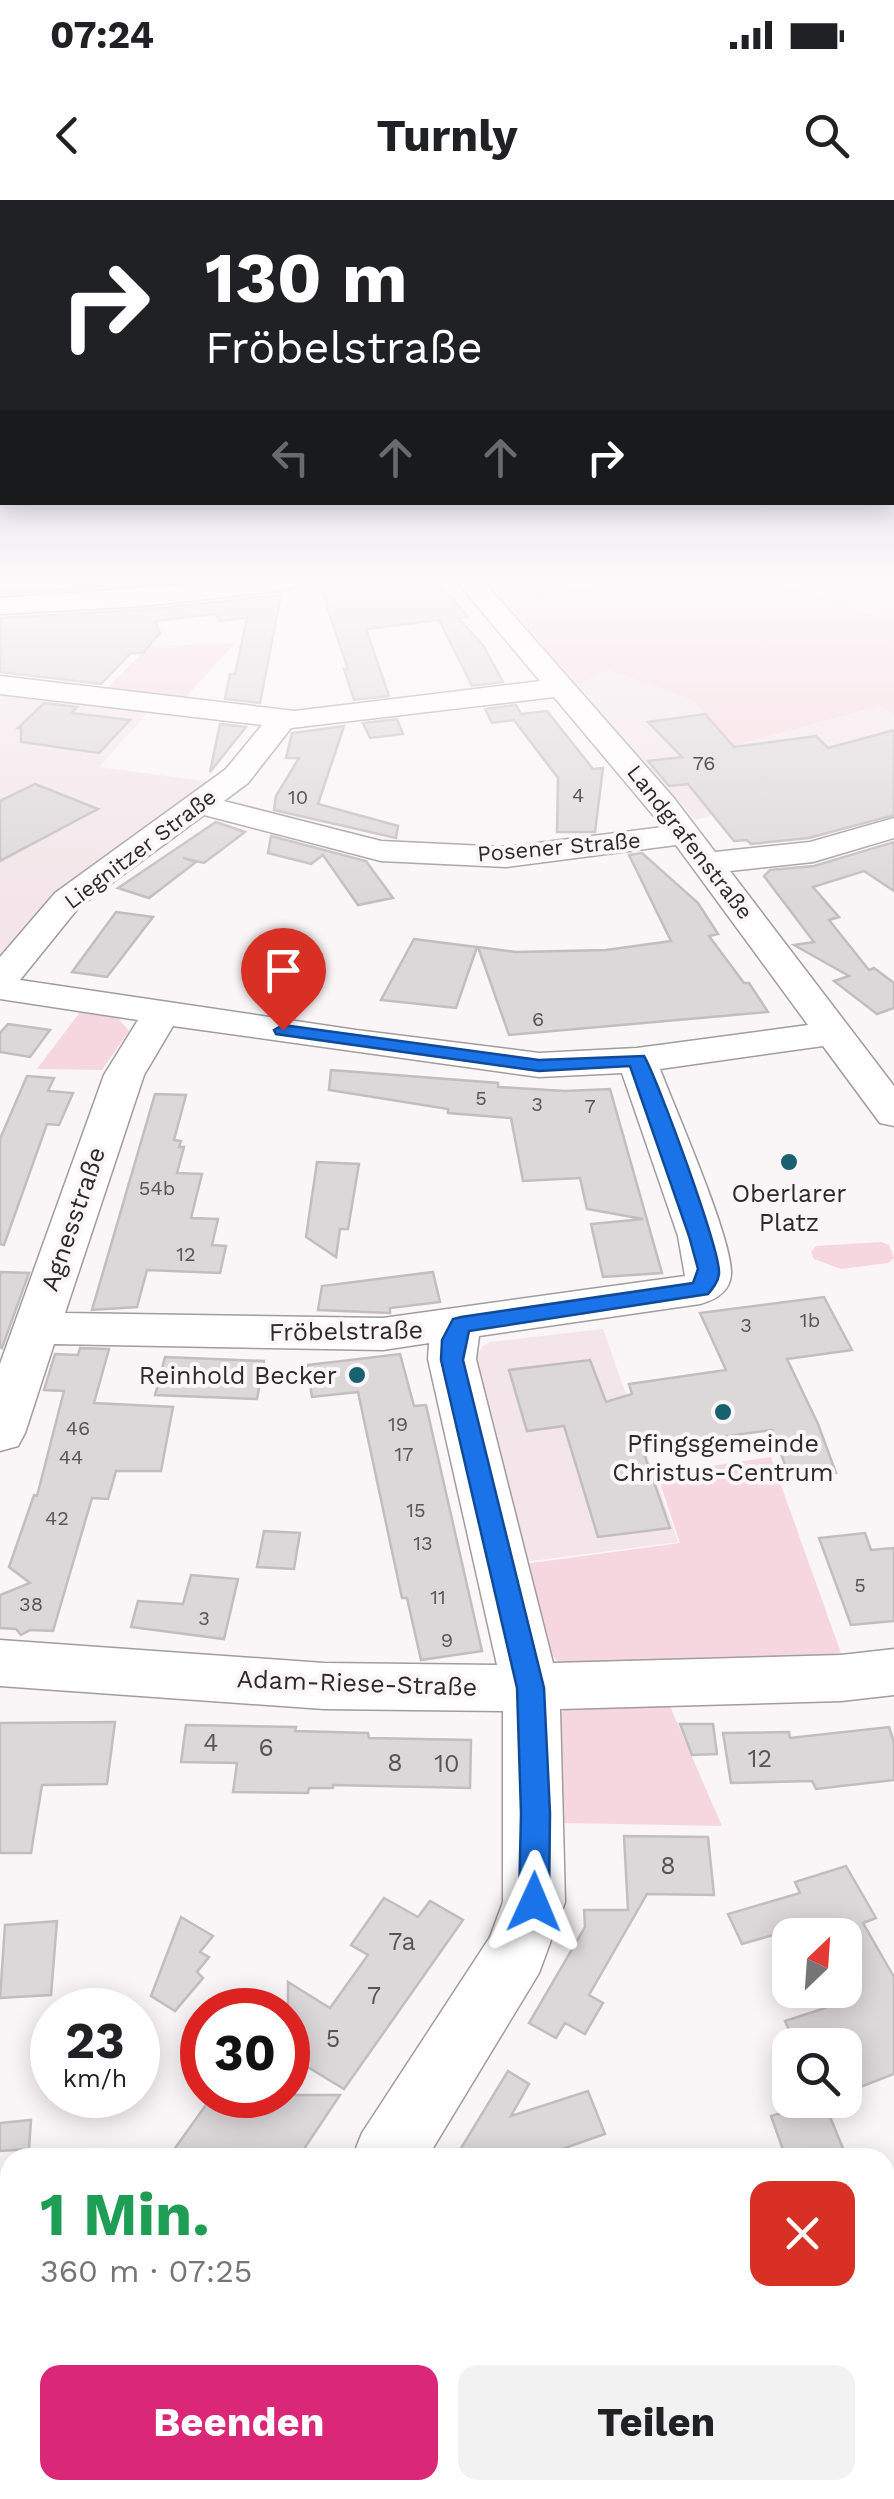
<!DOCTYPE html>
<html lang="de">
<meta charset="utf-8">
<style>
body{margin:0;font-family:"Work Sans",sans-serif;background:#f2f2f2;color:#202124;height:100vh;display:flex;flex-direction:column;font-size:38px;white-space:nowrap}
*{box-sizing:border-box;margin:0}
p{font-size:32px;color:#757577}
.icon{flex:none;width:55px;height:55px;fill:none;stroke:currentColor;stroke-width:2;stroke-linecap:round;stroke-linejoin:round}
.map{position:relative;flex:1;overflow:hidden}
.details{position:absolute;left:0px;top:1948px;width:895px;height:352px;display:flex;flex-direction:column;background:#fff;border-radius:30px 30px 0 0;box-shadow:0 5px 25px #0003}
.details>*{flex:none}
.guide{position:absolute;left:0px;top:0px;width:895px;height:305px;box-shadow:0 5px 25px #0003;background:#202124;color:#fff;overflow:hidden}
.needle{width:65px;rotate:25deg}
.tools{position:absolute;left:772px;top:1718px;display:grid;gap:20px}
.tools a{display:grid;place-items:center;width:90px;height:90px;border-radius:20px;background:#fff;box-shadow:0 5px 25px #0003;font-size:50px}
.speed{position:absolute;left:30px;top:1788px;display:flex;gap:20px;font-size:50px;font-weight:700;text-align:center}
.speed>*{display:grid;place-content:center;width:130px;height:130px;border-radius:50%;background:#fff;box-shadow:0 5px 25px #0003;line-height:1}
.speed small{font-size:25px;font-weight:400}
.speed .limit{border:15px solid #d22;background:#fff;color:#111}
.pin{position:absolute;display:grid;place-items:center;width:85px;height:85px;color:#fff;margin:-102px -42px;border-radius:50% 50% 50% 0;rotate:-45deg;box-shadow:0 0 10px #0007}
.pin .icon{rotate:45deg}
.me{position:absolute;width:110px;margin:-55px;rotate:1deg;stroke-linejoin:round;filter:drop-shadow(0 0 8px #0008)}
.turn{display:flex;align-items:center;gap:35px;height:210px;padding:0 40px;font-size:45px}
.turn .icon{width:130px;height:130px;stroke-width:2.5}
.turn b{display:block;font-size:70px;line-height:85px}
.lanes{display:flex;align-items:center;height:95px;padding:0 40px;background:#0003;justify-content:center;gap:50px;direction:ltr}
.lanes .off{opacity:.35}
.round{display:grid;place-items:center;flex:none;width:105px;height:105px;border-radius:20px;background:#f2f2f2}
.summary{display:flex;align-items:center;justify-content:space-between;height:170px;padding:0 40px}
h1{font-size:60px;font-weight:700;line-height:75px;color:#1e9e55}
.action{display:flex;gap:20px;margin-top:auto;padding:20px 40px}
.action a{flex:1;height:115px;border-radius:20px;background:#db2777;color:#fff;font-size:40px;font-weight:700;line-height:115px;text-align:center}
.action a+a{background:#f2f2f2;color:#202124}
.status{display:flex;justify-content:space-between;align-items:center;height:70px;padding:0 50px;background:#fff;direction:ltr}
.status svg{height:28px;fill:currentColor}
header{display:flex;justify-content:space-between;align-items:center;height:130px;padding:0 40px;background:#fff;font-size:45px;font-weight:700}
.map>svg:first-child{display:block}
.built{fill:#f3e5e9}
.green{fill:#f6d7df}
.building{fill:#dcd7d9;stroke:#c2bdbe;stroke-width:2.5}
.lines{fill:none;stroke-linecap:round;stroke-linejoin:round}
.minor-casing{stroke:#a19c9d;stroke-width:3}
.minor{fill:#fff;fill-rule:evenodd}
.route{fill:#1a73e8;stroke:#114b97;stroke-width:2.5}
.poi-dot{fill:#17626e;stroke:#faf5f6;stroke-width:4}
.labels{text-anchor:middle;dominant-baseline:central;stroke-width:8;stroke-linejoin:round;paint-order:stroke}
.number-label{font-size:20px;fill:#585556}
.far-street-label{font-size:22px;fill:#2c2a2a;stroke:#faf5f6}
.poi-label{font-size:25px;fill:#2c2a2a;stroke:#faf5f6}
.street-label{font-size:25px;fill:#2c2a2a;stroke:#faf5f6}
.near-number-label{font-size:25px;fill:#585556}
</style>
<div class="status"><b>07:24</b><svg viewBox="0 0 49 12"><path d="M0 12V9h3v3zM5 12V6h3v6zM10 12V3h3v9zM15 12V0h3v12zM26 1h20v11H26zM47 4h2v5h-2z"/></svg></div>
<header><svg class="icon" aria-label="back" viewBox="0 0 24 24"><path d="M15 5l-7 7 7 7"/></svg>Turnly<svg class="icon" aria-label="search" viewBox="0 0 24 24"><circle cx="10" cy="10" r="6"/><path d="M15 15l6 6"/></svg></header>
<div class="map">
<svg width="894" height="2299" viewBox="0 0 894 2299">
<rect width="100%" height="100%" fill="#faf5f6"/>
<!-- built -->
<g class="built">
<polygon points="487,382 607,382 506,403"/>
<polygon points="779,382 894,382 894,421 876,413"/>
<polygon points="607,470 693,500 735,546 881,506 894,514 894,560 695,620 577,485"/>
<polygon points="0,490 152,508 99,567 211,582 52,696 0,758"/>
<polygon points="603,1129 678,1342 524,1362 474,1162 482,1147 490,1142"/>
</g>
<!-- green -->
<g class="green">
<polygon points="607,382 779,382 894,421 894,514 880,506 734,546 693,500 608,470 577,485 569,484 506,403"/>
<polygon points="235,443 181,502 102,493 149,446"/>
<polygon points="80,812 118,818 129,831 102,870 37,869"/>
<polygon points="881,1042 889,1045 894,1058 888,1063 841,1069 814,1059 811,1052 816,1046"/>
<polygon points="771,1257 842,1456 566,1469 550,1453 524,1364 680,1343 657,1274"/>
<polygon points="669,1504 722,1626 564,1623 557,1516 567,1508"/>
</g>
<!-- building -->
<g class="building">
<polygon points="0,382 173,382 0,394"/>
<polygon points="361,382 438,382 468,417 458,418 483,445 503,482 472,486 439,420 366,429 389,496 354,500 344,469 348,469 320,386"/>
<polygon points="281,395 260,503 225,499 230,474 235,474 247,418 219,421 215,414 155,421 160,433 143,453 131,453 101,484 0,472 0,418 143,410"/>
<polygon points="44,503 77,507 71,513 130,520 99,553 21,542 21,528 18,528"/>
<polygon points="516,505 521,514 547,511 593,569 603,568 595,632 557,632 558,578 514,520 492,523 485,509"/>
<polygon points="705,514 734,547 816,536 828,548 894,530 894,615 809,638 751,644 747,640 734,641 688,584 669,586 648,561 682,557 648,522"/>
<polygon points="397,519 403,534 370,538 363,523"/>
<polygon points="220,524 246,527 210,572"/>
<polygon points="344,526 318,604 398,626 396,638 274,610 276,596 299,558 286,558 292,533"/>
<polygon points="35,584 98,609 0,661 0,601"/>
<polygon points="216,622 245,632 204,663 183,658 196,662 149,698 118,688"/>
<polygon points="271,636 366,661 393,698 358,705 323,655 311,664 268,653"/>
<polygon points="894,642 894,691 864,671 813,687 839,717 829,720 869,770 874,768 894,783 894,808 877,814 834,781 849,776 794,745 814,742 764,676 770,670 814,666"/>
<polygon points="642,653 698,703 718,734 709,736 744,783 749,783 768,812 509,835 478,747 516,752 606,750 671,741 629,655"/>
<polygon points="116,712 153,717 107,777 72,772"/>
<polygon points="414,739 477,747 456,808 381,800"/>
<polygon points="8,824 50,830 30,857 0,852 0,833"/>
<polygon points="331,870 498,883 498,887 565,891 610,889 662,1073 603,1077 591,1024 643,1019 587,1009 580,978 523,981 511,918 448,913 448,909 329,890"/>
<polygon points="27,876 54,878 48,891 73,893 59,925 47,924 4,1045 0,1044 0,939"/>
<polygon points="155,894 186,895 174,940 181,941 179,947 184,947 177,973 202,974 191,1018 218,1019 212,1045 226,1046 220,1073 147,1070 137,1107 92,1110"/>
<polygon points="317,962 359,964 348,1029 340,1029 336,1057 306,1037"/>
<polygon points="0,1072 29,1073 2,1148 0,1147"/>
<polygon points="433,1072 440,1102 390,1108 390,1113 318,1110 322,1086"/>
<polygon points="824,1097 852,1150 787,1159 818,1224 836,1273 790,1278 772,1230 642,1248 670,1328 598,1337 564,1226 527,1231 509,1170 590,1160 606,1202 632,1194 629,1184 726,1170 700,1113"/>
<polygon points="80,1148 109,1149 94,1203 173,1207 161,1271 116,1271 108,1299 92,1298 53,1431 30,1430 21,1435 16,1429 0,1428 0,1395 30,1383 9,1367 34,1295 37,1296 64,1191 44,1190 55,1154 78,1155"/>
<polygon points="400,1154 414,1206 426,1205 482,1451 421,1460 407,1398 402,1398 358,1192 312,1197 307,1165"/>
<polygon points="165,1157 264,1161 257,1199 155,1195"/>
<polygon points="264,1331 300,1333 294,1369 257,1367"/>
<polygon points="865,1333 871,1350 894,1348 894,1421 851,1425 819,1338"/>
<polygon points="191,1375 238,1379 224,1439 131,1427 138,1401 183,1404"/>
<polygon points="115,1522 107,1584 42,1585 31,1653 0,1653 0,1523"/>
<polygon points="680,1524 713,1524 717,1554 692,1555"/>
<polygon points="186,1525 296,1527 295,1531 368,1533 369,1538 471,1540 470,1588 333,1585 333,1588 309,1588 308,1593 233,1592 237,1563 181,1562"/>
<polygon points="889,1527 894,1542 894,1580 816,1589 812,1581 731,1583 723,1533 789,1532 790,1538"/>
<polygon points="624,1636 708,1637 714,1695 647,1694 589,1795 603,1803 585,1834 565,1823 556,1838 529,1823 585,1727 584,1710 628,1710"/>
<polygon points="846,1666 876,1718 863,1723 894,1777 894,1874 845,1893 845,1845 796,1845 785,1821 825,1808 819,1796 845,1790 845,1735 773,1735 742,1744 728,1714 800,1693 795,1682"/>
<polygon points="384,1698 418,1717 430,1701 463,1720 344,1889 288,1855 288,1782 330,1808 368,1755 351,1745"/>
<polygon points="181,1717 213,1736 200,1752 209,1757 197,1772 203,1778 175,1811 151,1796"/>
<polygon points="57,1721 51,1795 0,1798 5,1725"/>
<polygon points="508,1871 529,1884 511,1916 588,1891 605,1934 536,1958 455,1958"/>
<polygon points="213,1895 237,1908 247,1895 340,1895 298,1958 168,1958"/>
<polygon points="823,1900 847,1958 786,1958 771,1916"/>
<polygon points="31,1920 29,1949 0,1951 0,1923"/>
</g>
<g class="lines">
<defs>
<g id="minor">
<polygon points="220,382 301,382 288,390 143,406 0,414 0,398"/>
<path d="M457,382H484L673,597L715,652L810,642L894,618V638L813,662L730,671L894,886V926L880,923L823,846L660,869C675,909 733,1040 731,1074C730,1092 715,1100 700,1104L479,1136L476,1159L553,1463L841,1455L894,1449V1495L841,1501L560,1509L565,1702L539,1773L427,1958H352L362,1933L490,1737L503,1702V1511L324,1509L0,1486V1440L324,1463L497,1465L428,1159L429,1143L383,1150L54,1144L25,1233L18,1246L0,1251V1164L104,875L138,820L0,799V757L55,693L226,569L262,525L0,494V476L295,511L540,481ZM554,497L663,627L506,647L381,641L224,601L248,583L291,528ZM204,615L381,661L506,667L676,645L808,825L637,848L539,853L356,830L20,780L79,707ZM173,826L539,877L622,873L678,1036L685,1076L383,1118L65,1113L144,875Z"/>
<polygon points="10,2103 10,2179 0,2180 0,2104"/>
<polygon points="894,2205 894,2283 885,2286 885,2208"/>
<polygon points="659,2290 768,2290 764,2299 655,2299"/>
</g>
</defs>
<!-- minor casing -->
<use href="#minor" class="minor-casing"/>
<!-- minor -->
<use href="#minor" class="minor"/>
</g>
<!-- sky -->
<linearGradient id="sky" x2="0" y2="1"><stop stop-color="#afadd6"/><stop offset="0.54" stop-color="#fdfafb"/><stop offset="1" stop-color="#fdfafb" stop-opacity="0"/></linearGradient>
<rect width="894" height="703" fill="url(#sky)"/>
<!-- route -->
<path class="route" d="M283,825L539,860L644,856C658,880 721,1052 719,1074C718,1082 713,1088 708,1094L469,1131L463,1160L544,1488L550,1613L549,1702L545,1712L534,1716L523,1712L519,1702L521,1613L517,1488L441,1160L442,1140L453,1119L461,1117L693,1083L698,1069L689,1036L630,866L539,871L276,834L274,830Z"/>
<!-- markers -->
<g class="poi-dot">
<circle cx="789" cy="962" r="10"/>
<circle cx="357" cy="1175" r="10"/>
<circle cx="723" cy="1212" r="10"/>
</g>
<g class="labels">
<!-- number labels -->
<g class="number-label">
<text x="704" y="563">76</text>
<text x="578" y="595">4</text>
<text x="298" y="597">10</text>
<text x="538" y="819">6</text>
<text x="481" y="898">5</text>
<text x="537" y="904">3</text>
<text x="590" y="906">7</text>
<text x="157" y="988">54b</text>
<text x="186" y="1054">12</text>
<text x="810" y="1120">1b</text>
<text x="746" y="1125">3</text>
<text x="398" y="1224">19</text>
<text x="78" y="1228">46</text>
<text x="404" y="1254">17</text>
<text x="71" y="1257">44</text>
<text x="416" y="1310">15</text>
<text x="57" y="1318">42</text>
<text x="423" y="1343">13</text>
<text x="860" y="1385">5</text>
<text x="438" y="1397">11</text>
<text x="31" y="1404">38</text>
<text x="204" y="1418">3</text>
<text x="447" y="1440">9</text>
</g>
<!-- far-street labels -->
<g class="far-street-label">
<text transform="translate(690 642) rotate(52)">Landgrafenstraße</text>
<text transform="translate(559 647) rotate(-5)">Posener Straße</text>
<text transform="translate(140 649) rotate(-37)">Liegnitzer Straße</text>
</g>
<!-- poi labels -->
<g class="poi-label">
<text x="789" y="993">Oberlarer<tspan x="789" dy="29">Platz</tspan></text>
<text x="337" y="1175" text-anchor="end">Reinhold Becker</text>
<text x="723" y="1243">Pfingsgemeinde<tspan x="723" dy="29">Christus-Centrum</tspan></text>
</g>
<!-- street labels -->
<g class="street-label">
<text transform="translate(73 1019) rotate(-71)">Agnesstraße</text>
<text transform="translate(346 1131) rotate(-1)">Fröbelstraße</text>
<text transform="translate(357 1483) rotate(2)">Adam-Riese-Straße</text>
</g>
<!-- near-number labels -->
<g class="near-number-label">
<text x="211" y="1542">4</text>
<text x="266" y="1547">6</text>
<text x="760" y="1558">12</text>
<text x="395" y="1562">8</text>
<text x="447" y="1563">10</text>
<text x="668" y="1665">8</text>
<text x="402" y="1741">7a</text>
<text x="374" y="1795">7</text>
<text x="333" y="1838">5</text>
</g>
</g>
</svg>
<div class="tools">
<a><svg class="needle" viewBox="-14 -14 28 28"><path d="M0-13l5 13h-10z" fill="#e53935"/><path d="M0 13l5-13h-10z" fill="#757577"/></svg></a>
<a><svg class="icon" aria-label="search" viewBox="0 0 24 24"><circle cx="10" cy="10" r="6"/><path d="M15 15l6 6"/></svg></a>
</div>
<div class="speed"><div>23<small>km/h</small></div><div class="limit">30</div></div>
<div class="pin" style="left:283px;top:830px;background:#d93025"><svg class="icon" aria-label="arrive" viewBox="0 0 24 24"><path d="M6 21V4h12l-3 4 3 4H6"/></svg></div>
<svg class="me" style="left:534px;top:1702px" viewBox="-20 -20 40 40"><path d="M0-17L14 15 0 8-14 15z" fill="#1a73e8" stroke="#fff" stroke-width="4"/></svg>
<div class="guide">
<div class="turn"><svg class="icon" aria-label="right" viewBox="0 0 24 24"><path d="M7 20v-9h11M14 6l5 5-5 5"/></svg><div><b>130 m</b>Fröbelstraße</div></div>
<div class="lanes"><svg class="icon off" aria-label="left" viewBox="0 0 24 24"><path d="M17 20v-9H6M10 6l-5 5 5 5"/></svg><svg class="icon off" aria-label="ahead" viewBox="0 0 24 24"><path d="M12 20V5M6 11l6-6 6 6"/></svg><svg class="icon off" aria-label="ahead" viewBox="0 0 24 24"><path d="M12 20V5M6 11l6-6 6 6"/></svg><svg class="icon" aria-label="right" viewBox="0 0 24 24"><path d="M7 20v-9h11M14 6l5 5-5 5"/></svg></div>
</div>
<section class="details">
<div class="summary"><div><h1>1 Min.</h1><p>360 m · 07:25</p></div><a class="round" style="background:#d93025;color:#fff"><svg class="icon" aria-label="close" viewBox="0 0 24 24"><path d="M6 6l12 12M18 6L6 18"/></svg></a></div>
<div class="action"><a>Beenden</a><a>Teilen</a></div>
</section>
</div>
